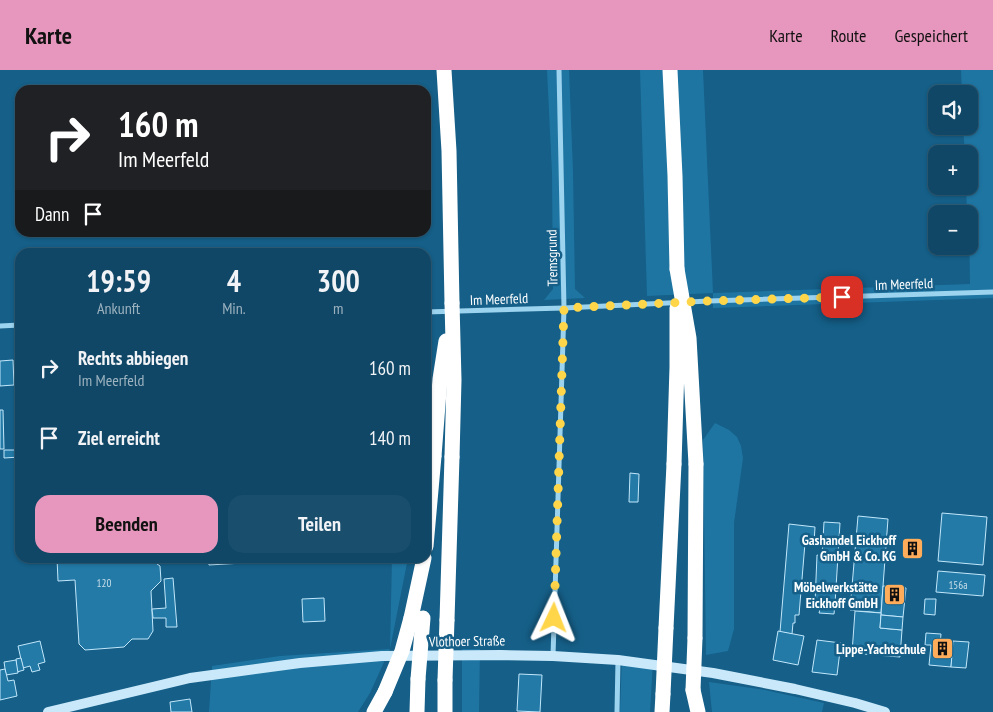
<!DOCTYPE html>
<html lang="de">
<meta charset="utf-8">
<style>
body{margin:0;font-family:"PT Sans Narrow",sans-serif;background:#194e6c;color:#f1f3f6;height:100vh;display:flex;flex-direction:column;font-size:19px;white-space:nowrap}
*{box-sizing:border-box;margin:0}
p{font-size:16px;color:#9cb2bf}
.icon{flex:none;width:28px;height:28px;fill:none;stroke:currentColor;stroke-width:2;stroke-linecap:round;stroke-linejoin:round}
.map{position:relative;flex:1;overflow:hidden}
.side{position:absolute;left:15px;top:178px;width:416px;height:315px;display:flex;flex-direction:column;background:#104766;border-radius:15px;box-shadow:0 1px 4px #0004,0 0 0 1px #305f7a}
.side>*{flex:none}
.top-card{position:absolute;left:15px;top:15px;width:416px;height:152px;border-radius:15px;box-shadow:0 1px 4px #0004,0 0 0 1px #305f7a;background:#202124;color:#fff;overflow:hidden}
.controls{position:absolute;left:928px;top:15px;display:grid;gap:10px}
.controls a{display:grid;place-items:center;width:50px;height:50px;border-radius:10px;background:#104766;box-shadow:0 1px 4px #0004,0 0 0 1px #305f7a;font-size:25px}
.pin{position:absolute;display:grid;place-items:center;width:42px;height:42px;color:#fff;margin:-21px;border-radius:10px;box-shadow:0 2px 8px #0006}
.me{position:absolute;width:55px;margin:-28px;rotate:2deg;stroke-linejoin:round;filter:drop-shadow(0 0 4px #0008)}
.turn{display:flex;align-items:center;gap:18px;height:105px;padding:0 20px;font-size:22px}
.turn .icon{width:65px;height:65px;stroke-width:2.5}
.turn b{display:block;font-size:35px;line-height:42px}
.then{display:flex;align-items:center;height:48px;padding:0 20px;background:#0003;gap:10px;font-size:19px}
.eta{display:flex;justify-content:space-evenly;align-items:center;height:85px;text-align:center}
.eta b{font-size:30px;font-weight:600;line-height:35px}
.action{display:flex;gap:10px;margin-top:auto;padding:10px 20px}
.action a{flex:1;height:58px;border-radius:15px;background:#e797bd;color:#111;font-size:20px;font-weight:600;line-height:58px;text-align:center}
.action a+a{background:#194e6c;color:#f1f3f6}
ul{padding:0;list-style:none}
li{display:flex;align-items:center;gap:15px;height:70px;padding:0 20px}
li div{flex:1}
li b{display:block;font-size:19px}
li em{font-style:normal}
header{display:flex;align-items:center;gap:30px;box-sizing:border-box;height:70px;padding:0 25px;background:#e797bd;color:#111}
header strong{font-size:24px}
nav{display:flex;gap:28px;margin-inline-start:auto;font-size:18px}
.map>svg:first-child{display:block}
.green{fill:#1e75a2}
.building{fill:#237aa7;stroke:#c2e7fb}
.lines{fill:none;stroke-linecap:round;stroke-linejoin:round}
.street{stroke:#9cd3ef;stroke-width:5}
.secondary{stroke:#c9e9fa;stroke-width:10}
.highway{stroke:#fff;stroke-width:15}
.highway-bridge{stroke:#fff;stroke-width:15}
.route{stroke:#ffd54a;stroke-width:9;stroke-dasharray:0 16.2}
.labels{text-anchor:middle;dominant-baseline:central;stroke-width:5;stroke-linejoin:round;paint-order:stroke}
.number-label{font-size:11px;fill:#c8dee9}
.street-label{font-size:14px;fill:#fff;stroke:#155f88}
.poi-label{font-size:14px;font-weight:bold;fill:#fff;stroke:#155f88;text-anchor:end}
</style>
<header>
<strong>Karte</strong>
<nav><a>Karte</a><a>Route</a><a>Gespeichert</a></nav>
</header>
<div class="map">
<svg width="993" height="642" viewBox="0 0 993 642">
<rect width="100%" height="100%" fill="#155f88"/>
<!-- green -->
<g class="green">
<polygon points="547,0 569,0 573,101 575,219 585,228 544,230 553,219 552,103"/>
<polygon points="640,0 703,0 713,223 970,214 969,144 967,144 966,116 969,116 969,84 965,84 963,56 969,56 969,24 962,24 961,0 993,0 993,228 713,238 713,223 647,226"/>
<polygon points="715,353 729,360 737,367 741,376 743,388 734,453 734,559 728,581 706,585 703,370"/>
<polygon points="392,488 408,488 390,579 370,623 358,642 209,642 212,596 280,586 390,579"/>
<polygon points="462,579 480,579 479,642 462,642"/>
<polygon points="622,587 653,592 650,642 620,642"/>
<polygon points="709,612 765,620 824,633 822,642 712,642"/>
</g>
<!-- building -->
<g class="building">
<polygon points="13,290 14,315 0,316 0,291"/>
<polygon points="0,340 3,340 4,379 0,379"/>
<polygon points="4,380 20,380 20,387 4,388"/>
<polygon points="630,403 639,404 638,432 629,432"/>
<polygon points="942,443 987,447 983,495 938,491"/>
<polygon points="858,446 888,449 881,543 850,540"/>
<polygon points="824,452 840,453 835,534 815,533 817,485 822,486"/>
<polygon points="789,454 815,457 814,473 805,473 799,545 795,545 795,553 793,553 792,564 780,562"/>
<polygon points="907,469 920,470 918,487 905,486"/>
<polygon points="57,488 157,488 157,494 160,496 161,511 151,521 153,561 148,569 132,569 124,577 85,580 79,574 75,510 58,511"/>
<polygon points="208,488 277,488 277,491 209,495"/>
<polygon points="938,501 985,505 983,526 936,522"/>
<polygon points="173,508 177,557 166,557 166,548 153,548 152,539 166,538 164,509"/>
<polygon points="883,516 906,518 903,547 881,545"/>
<polygon points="324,528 325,551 303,552 302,529"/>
<polygon points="925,529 936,529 935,545 924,544"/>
<polygon points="815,533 835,534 834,544 819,543 820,539 814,539"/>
<polygon points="855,541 881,543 880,558 902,560 900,587 852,583"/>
<polygon points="881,545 903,547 902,560 880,558"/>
<polygon points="778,561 804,566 798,595 773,590"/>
<polygon points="926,563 941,564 940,575 953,576 951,597 929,595 931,575 925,575"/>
<polygon points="817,570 841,573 837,605 812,602"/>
<polygon points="40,571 45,592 38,594 40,600 32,602 30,596 23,598 18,576"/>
<polygon points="953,571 969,572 966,598 951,597"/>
<polygon points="21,588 24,600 17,602 16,589"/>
<polygon points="16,590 18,603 6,605 4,592"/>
<polygon points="5,599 8,611 14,610 17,626 0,630 0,600"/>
<polygon points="519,604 542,605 540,642 517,641"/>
<polygon points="190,629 192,642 171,642 170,632"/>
</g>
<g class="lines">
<!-- street -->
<g class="street">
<polyline points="426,242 564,238 709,231 993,222"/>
<polyline points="0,256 20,255"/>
<polyline points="553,586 564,238 559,0"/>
<polyline points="617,642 618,590"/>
</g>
<!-- secondary -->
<polyline class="secondary" points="48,642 190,608 300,593 382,586 501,585 553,586 618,590 713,603 795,619 855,633 885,642"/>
<!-- highway -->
<g class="highway">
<polyline points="444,0 449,81 452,233"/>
<polyline points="670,0 675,106 677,199"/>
<polyline points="426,476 434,386"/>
<polyline points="411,548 424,488"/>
<polyline points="447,550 452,387"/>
<polyline points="666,558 674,394"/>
<polyline points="695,568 696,394"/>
<polyline points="693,620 698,642"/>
<polyline points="374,642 385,622"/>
<polyline points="417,642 418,609"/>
<polyline points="445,642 445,610"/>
<polyline points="662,642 663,624"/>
</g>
<!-- highway-bridge -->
<g class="highway-bridge">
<polyline points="677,199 689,268 696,394"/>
<polyline points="434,386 440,309 446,271"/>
<polyline points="452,387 454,310 452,233"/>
<polyline points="674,394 677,297 677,238"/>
<polyline points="418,609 423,548"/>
<polyline points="445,610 447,550"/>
<polyline points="693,620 695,568"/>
<polyline points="385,622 402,581 411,548"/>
<polyline points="663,624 666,558"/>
</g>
</g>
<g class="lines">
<!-- route -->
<polyline class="route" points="554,548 564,238 709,231 842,227"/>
</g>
<!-- icons -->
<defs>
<symbol id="building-square" viewBox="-11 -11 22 22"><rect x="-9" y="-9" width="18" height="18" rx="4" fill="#ffad5a" stroke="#155f88"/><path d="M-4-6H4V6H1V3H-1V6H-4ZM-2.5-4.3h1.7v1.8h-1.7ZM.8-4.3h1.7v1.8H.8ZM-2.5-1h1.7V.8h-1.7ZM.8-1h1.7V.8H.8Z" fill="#111"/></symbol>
</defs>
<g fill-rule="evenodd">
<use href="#building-square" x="900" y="466" width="25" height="25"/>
<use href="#building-square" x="882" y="512" width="25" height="25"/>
<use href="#building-square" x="930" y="566" width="25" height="25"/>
</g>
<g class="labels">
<!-- number labels -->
<g class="number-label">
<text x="104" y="513">120</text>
<text x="958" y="515">156a</text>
</g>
<!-- street labels -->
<g class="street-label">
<text transform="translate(552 188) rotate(-91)">Tremsgrund</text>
<text transform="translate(904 214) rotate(-2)">Im Meerfeld</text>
<text transform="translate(499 229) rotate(-2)">Im Meerfeld</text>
<text transform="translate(467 571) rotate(-1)">Vlothoer Straße</text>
</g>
<!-- poi labels -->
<g class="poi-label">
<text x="896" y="470">Gashandel Eickhoff<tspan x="896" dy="16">GmbH &amp; Co. KG</tspan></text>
<text x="878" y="517">Möbelwerkstätte<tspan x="878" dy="16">Eickhoff GmbH</tspan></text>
<text x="926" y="579">Lippe-Yachtschule</text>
</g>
</g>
</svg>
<div class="controls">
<a><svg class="icon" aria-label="sound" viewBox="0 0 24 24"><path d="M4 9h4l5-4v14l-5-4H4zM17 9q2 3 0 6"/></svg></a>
<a>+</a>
<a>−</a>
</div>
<div class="pin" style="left:842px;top:227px;background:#d93025"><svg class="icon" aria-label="arrive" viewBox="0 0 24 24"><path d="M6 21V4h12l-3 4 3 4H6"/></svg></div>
<svg class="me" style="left:554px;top:548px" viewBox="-20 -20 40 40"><path d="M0-17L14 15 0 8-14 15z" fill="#ffd54a" stroke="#fff" stroke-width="4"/></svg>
<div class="top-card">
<div class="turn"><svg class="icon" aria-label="right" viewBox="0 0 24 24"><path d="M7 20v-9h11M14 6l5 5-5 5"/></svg><div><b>160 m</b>Im Meerfeld</div></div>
<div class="then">Dann<svg class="icon" aria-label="arrive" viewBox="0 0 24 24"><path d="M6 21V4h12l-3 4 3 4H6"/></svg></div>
</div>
<section class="side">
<div class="eta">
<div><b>19:59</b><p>Ankunft</p></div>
<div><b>4</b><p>Min.</p></div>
<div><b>300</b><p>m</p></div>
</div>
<ul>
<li><svg class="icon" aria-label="right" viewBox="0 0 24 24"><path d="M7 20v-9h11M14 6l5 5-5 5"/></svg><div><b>Rechts abbiegen</b><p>Im Meerfeld</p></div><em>160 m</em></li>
<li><svg class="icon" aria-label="arrive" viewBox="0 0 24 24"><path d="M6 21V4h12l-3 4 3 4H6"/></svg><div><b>Ziel erreicht</b></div><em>140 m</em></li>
</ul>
<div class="action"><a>Beenden</a><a>Teilen</a></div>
</section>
</div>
